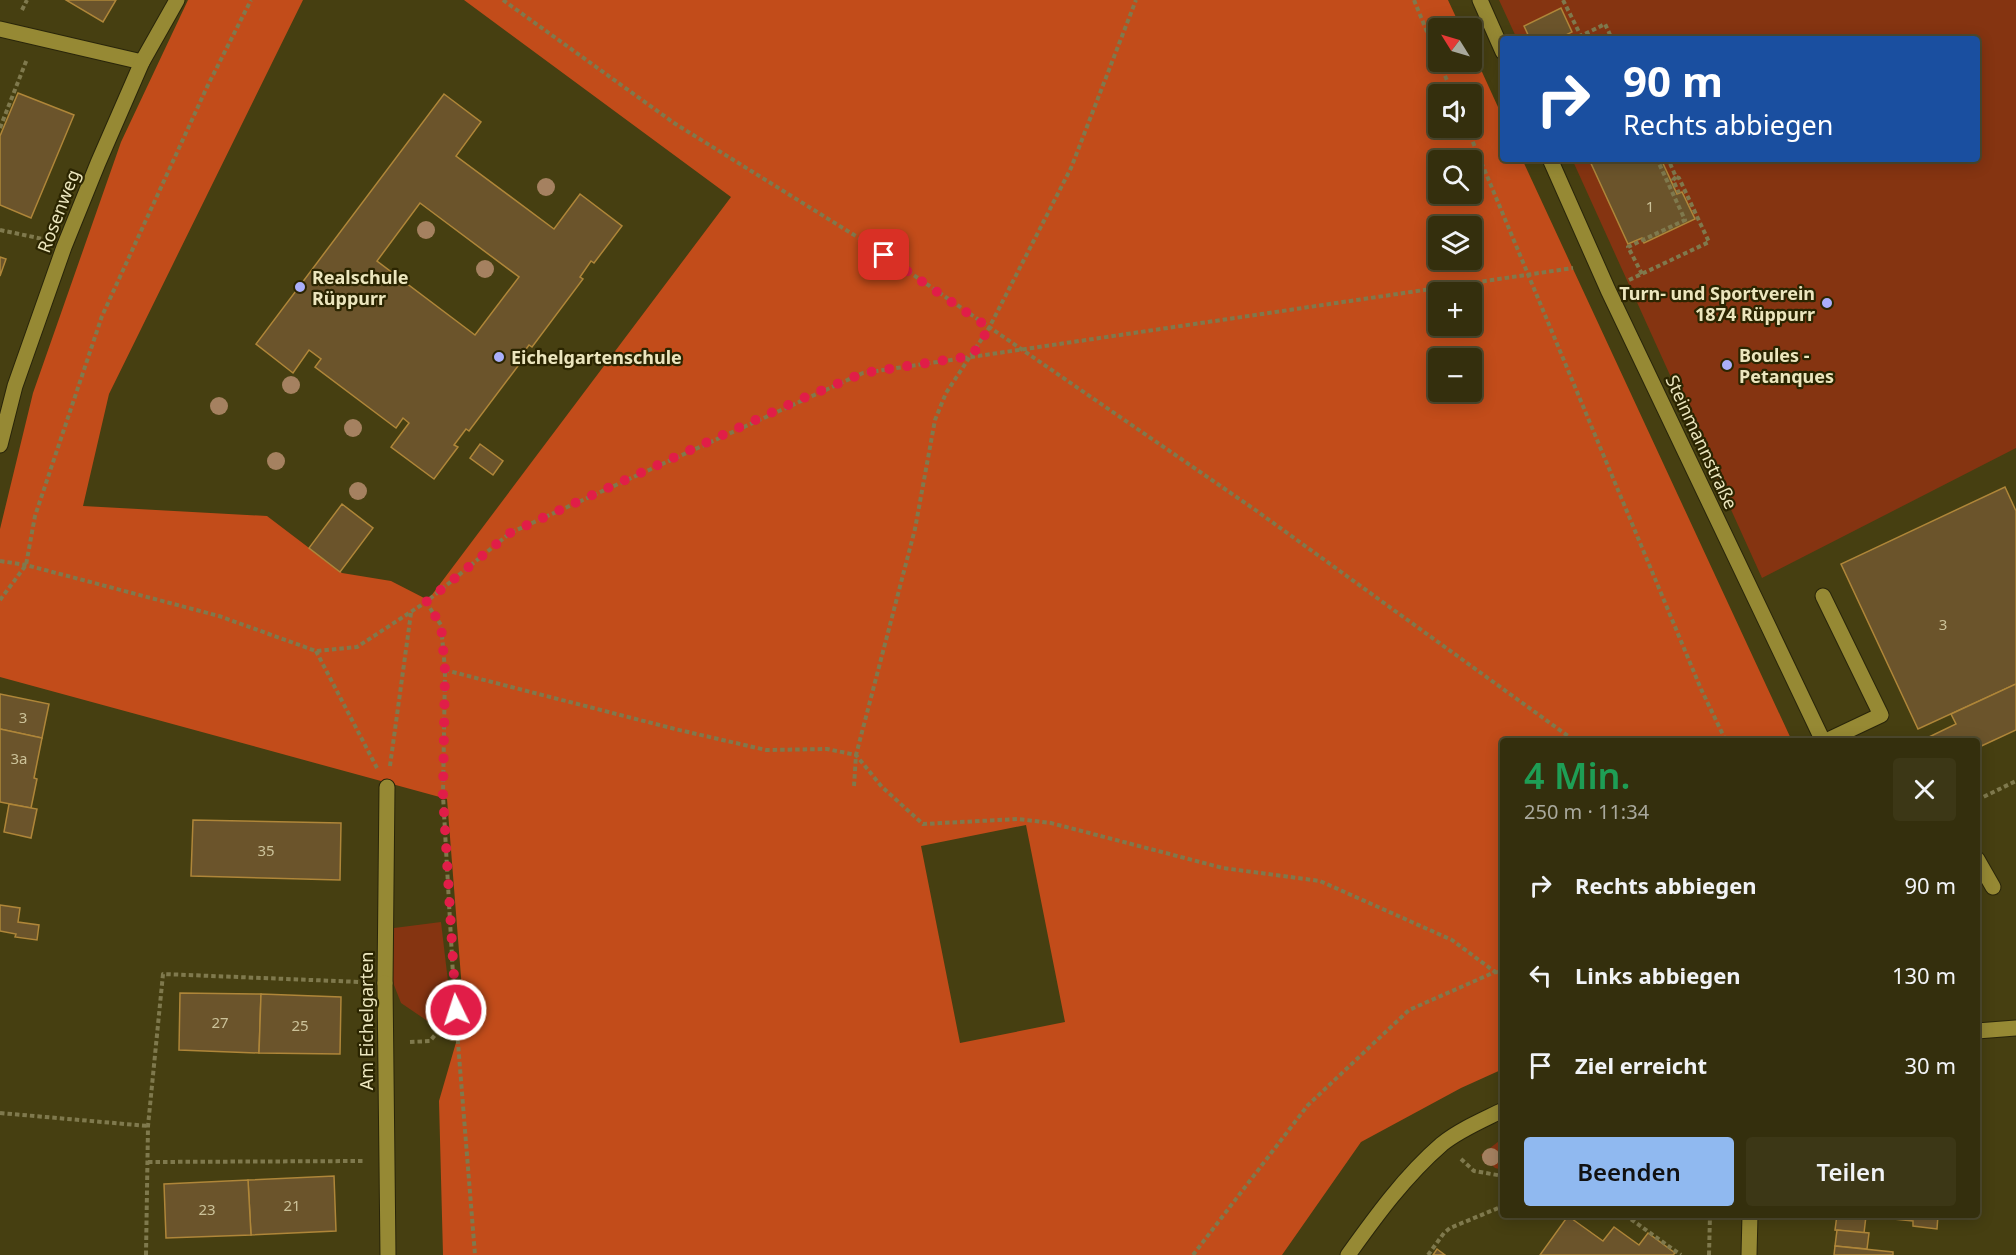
<!DOCTYPE html>
<html lang="de">
<meta charset="utf-8">
<style>
body{margin:0;font-family:"Noto Sans",sans-serif;background:#3c3716;color:#f1f3f6;height:100vh;display:flex;flex-direction:column;font-size:22px;white-space:nowrap}
*{box-sizing:border-box;margin:0}
p{font-size:20px;color:#a9a99d}
.icon{flex:none;width:33px;height:33px;fill:none;stroke:currentColor;stroke-width:2;stroke-linecap:round;stroke-linejoin:round}
.map{position:relative;flex:1;overflow:hidden}
.side{position:absolute;left:1500px;top:738px;width:480px;height:480px;display:flex;flex-direction:column;background:#342f0d;border-radius:6px;box-shadow:0 3px 15px #0003,0 0 0 2px #4e4a2e}
.side>*{flex:none}
.hud{position:absolute;left:1500px;top:36px;width:480px;height:126px;border-radius:6px;box-shadow:0 3px 15px #0003,0 0 0 2px #4e4a2e;background:#1a4fa0;color:#fff;overflow:hidden}
.needle{width:39px;rotate:307deg}
.fabs{position:absolute;left:1428px;top:18px;display:grid;gap:12px}
.fabs a{display:grid;place-items:center;width:54px;height:54px;border-radius:6px;background:#342f0d;box-shadow:0 3px 15px #0003,0 0 0 2px #4e4a2e;font-size:30px}
.pin{position:absolute;display:grid;place-items:center;width:51px;height:51px;color:#fff;margin:-26px;border-radius:12px;box-shadow:0 3px 9px #0006}
.me{position:absolute;width:66px;margin:-33px;rotate:356deg;stroke-linejoin:round;filter:drop-shadow(0 0 4px #0008)}
.turn{display:flex;align-items:center;gap:21px;height:126px;padding:0 24px;font-size:27px}
.turn .icon{width:78px;height:78px;stroke-width:2.5}
.turn b{display:block;font-size:42px;line-height:51px}
.round{display:grid;place-items:center;flex:none;width:63px;height:63px;border-radius:6px;background:#3c3716}
.summary{display:flex;align-items:center;justify-content:space-between;height:102px;padding:0 24px}
h1{font-size:36px;font-weight:600;line-height:45px;color:#1e9e55}
.cta{display:flex;gap:12px;margin-top:auto;padding:12px 24px}
.cta a{flex:1;height:69px;border-radius:6px;background:#90b9f0;color:#111;font-size:24px;font-weight:600;line-height:69px;text-align:center}
.cta a+a{background:#3c3716;color:#f1f3f6}
ul{padding:0;list-style:none}
li{display:flex;align-items:center;gap:18px;height:90px;padding:0 24px}
li div{flex:1}
li b{display:block;font-size:22px}
li em{font-style:normal}
.map>svg:first-child{display:block}
.green{fill:#853411}
.forest{fill:#c24c1a;fill-rule:evenodd}
.building{fill:#6b542b;stroke:#af8639;stroke-width:1.5;fill-rule:evenodd}
.lines{fill:none;stroke-linecap:round;stroke-linejoin:round}
.lane-casing{stroke:#29250a;stroke-width:17}
.street-casing{stroke:#29250a;stroke-width:17}
.path{stroke:#7f794d;stroke-width:4;stroke-dasharray:4.5 3;stroke-linecap:butt}
.lane{stroke:#968934;stroke-width:15}
.street{stroke:#968934;stroke-width:15}
.tree{fill:#a58160}
.route{stroke:#e11d48;stroke-width:10;stroke-dasharray:0 18}
.poi-dot{fill:#aaaffb;stroke:#2b2501;stroke-width:2}
.labels{text-anchor:middle;dominant-baseline:central;stroke-width:4.5;stroke-linejoin:round;paint-order:stroke}
.number-label{font-size:15px;fill:#ccc299}
.street-label{font-size:18px;fill:#ece6be;stroke:#2b2501}
.poi-label{font-size:18px;font-weight:bold;fill:#ece6be;stroke:#2b2501;text-anchor:start}
</style>
<div class="map">
<svg width="2016" height="1255" viewBox="0 0 2016 1255">
<rect width="100%" height="100%" fill="#463f11"/>
<!-- green -->
<g class="green">
<polygon points="1499,0 2016,0 2016,448 1762,578 1572,159 1977,159 1977,39 1517,39"/>
<polygon points="441,922 451,1007 429,1022 401,1003 392,980 394,928"/>
<polygon points="1503,1138 1503,1170 1495,1168 1481,1155"/>
</g>
<!-- forest -->
<path class="forest" d="M188,0H303L109,394L83,506L267,516L342,573L391,581L428,600L731,197L464,0H1448L1461,28H1438V62H1472V50L1503,118V159H1522L1792,741H1503V1069L1461,1088L1361,1142L1282,1255H443L439,1101L464,1015L447,799L0,677V529L33,393L121,142ZM1438,94H1472V128H1438ZM1438,160H1472V194H1438ZM1438,226H1472V260H1438ZM1438,292H1472V326H1438ZM1438,358H1472V392H1438ZM1026,825L1065,1022L960,1043L921,846Z"/>
<!-- building -->
<g class="building">
<polygon points="66,0 116,0 103,22"/>
<polygon points="1561,8 1572,32 1558,39 1530,39 1524,26"/>
<polygon points="18,93 74,115 31,218 0,205 0,136"/>
<path d="M444,94L481,122L456,156L554,229L580,194L622,226L594,263L591,261L580,277L583,279L532,347L529,345L518,360L521,362L469,431L466,429L454,445L458,447L434,479L391,447L409,423L403,418L396,428L315,367L321,359L309,350L293,373L256,344ZM420,203L519,277L475,335L377,261Z"/>
<polygon points="1589,159 1661,159 1677,194 1682,192 1695,219 1644,243 1642,238 1628,244"/>
<polygon points="0,257 6,259 0,276"/>
<polygon points="480,444 503,461 493,475 470,458"/>
<polygon points="2005,487 2016,511 2016,684 1918,729 1841,564"/>
<polygon points="342,504 373,528 340,572 309,548"/>
<polygon points="2016,684 2016,730 1977,748 1977,741 1928,741 1927,738 1956,724 1951,714"/>
<polygon points="0,694 49,704 42,738 0,729"/>
<polygon points="0,729 42,738 34,778 37,779 31,808 0,802"/>
<polygon points="9,804 37,809 31,838 4,832"/>
<polygon points="193,820 341,823 340,880 191,876"/>
<polygon points="0,905 20,908 18,922 39,925 37,940 15,937 16,934 0,931"/>
<polygon points="180,993 261,994 259,1053 179,1050"/>
<polygon points="261,994 341,997 340,1054 259,1053"/>
<polygon points="334,1176 336,1231 251,1235 248,1180"/>
<polygon points="248,1180 251,1235 166,1238 164,1184"/>
<polygon points="1837,1215 1866,1216 1864,1233 1835,1230"/>
<polygon points="1854,1215 1938,1215 1937,1229 1913,1226 1913,1221"/>
<polygon points="1568,1216 1603,1241 1614,1227 1639,1245 1648,1233 1675,1253 1673,1255 1540,1255"/>
<polygon points="1837,1230 1869,1233 1867,1249 1835,1246"/>
<polygon points="1835,1246 1893,1252 1893,1255 1834,1255"/>
<polygon points="1437,1249 1445,1255 1433,1255"/>
</g>
<g class="lines">
<defs>
<g id="lane">
<polyline points="1480,0 1503,52"/>
<polyline points="1550,159 1608,290 1823,741"/>
<polyline points="1823,596 1881,715 1826,741"/>
<polyline points="1977,859 1993,887"/>
<polyline points="385,983 387,787"/>
</g>
<g id="street">
<polyline points="0,29 142,62"/>
<polyline points="0,445 15,386 64,247 98,163 142,62 177,0"/>
<polyline points="385,983 388,1255"/>
<polyline points="1977,1031 2016,1028"/>
<path d="M1348,1255C1376,1216 1405,1176 1442,1144C1459,1130 1483,1120 1503,1110"/>
<polyline points="1749,1255 1750,1215"/>
</g>
</defs>
<!-- lane casing -->
<use href="#lane" class="lane-casing"/>
<!-- street casing -->
<use href="#street" class="street-casing"/>
<!-- path -->
<g class="path">
<polyline points="503,0 674,123 867,243 1254,509 1575,741"/>
<polyline points="1414,0 1438,59"/>
<polyline points="1563,0 1581,36 1605,24 1612,39"/>
<polyline points="22,10 27,0"/>
<polyline points="1439,62 1453,94"/>
<polyline points="0,128 27,59"/>
<polyline points="1467,128 1701,689 1726,741"/>
<polyline points="1676,177 1673,180 1679,193"/>
<polyline points="0,230 43,239"/>
<polyline points="1642,274 1628,247 1685,220 1657,159"/>
<polyline points="1629,280 1709,242 1679,178 1676,177 1668,159"/>
<polyline points="0,561 26,565 219,616 316,651 357,647 426,602 510,533 863,373 1573,268"/>
<polyline points="0,600 26,565 35,516 102,316 207,87 251,0"/>
<polyline points="426,602 441,625 445,670 443,795 454,993 475,1255"/>
<polyline points="316,651 377,768"/>
<polyline points="445,670 675,729 766,750 827,749 856,755 882,787 923,824 1018,819 1051,823 1223,868 1320,881 1452,940 1495,972 1503,966"/>
<polyline points="390,766 411,613"/>
<polyline points="854,786 856,755 915,529 935,420 946,393 989,328 1071,168 1136,0"/>
<polyline points="1977,800 2016,781"/>
<polyline points="410,1042 430,1041 456,1010"/>
<polyline points="0,1113 148,1126"/>
<polyline points="1461,1159 1474,1171 1503,1176"/>
<polyline points="148,1162 364,1161"/>
<polyline points="1625,1215 1681,1255"/>
<polyline points="146,1255 148,1126 163,974 361,982"/>
<polyline points="1193,1255 1308,1105 1409,1010 1495,972 1503,973"/>
<polyline points="1428,1255 1444,1233 1450,1228 1503,1206"/>
<polyline points="1709,1255 1710,1215"/>
</g>
<!-- lane -->
<use href="#lane" class="lane"/>
<!-- street -->
<use href="#street" class="street"/>
</g>
<!-- trees -->
<g class="tree">
<circle cx="546" cy="187" r="9"/>
<circle cx="426" cy="230" r="9"/>
<circle cx="485" cy="269" r="9"/>
<circle cx="291" cy="385" r="9"/>
<circle cx="219" cy="406" r="9"/>
<circle cx="353" cy="428" r="9"/>
<circle cx="276" cy="461" r="9"/>
<circle cx="358" cy="491" r="9"/>
<circle cx="1491" cy="1157" r="9"/>
</g>
<g class="lines">
<!-- route -->
<polyline class="route" points="456,1010 443,795 445,670 441,625 426,602 510,533 799,400 863,373 972,356 989,328 884,255"/>
</g>
<!-- markers -->
<g class="poi-dot">
<circle cx="300" cy="287" r="6"/>
<circle cx="1827" cy="303" r="6"/>
<circle cx="499" cy="357" r="6"/>
<circle cx="1727" cy="365" r="6"/>
</g>
<g class="labels">
<!-- number labels -->
<g class="number-label">
<text x="1650" y="206">1</text>
<text x="1943" y="624">3</text>
<text x="23" y="717">3</text>
<text x="19" y="758">3a</text>
<text x="266" y="850">35</text>
<text x="220" y="1022">27</text>
<text x="300" y="1025">25</text>
<text x="292" y="1205">21</text>
<text x="207" y="1209">23</text>
</g>
<!-- street labels -->
<g class="street-label">
<text transform="translate(58 211) rotate(-69)">Rosenweg</text>
<text transform="translate(1702 442) rotate(65)">Steinmannstraße</text>
<text transform="translate(366 1021) rotate(-90)">Am Eichelgarten</text>
</g>
<!-- poi labels -->
<g class="poi-label">
<text x="312" y="277">Realschule<tspan x="312" dy="21">Rüppurr</tspan></text>
<text x="1815" y="293" text-anchor="end">Turn- und Sportverein<tspan x="1815" dy="21">1874 Rüppurr</tspan></text>
<text x="1739" y="355">Boules -<tspan x="1739" dy="21">Petanques</tspan></text>
<text x="511" y="357">Eichelgartenschule</text>
</g>
</g>
</svg>
<div class="fabs">
<a><svg class="needle" viewBox="-14 -14 28 28"><path d="M0-13l5 13h-10z" fill="#e53935"/><path d="M0 13l5-13h-10z" fill="#a9a99d"/></svg></a>
<a><svg class="icon" aria-label="sound" viewBox="0 0 24 24"><path d="M4 9h4l5-4v14l-5-4H4zM17 9q2 3 0 6"/></svg></a>
<a><svg class="icon" aria-label="search" viewBox="0 0 24 24"><circle cx="10" cy="10" r="6"/><path d="M15 15l6 6"/></svg></a>
<a><svg class="icon" aria-label="layers" viewBox="0 0 24 24"><path d="M12 4l9 5-9 5-9-5zM3 14l9 5 9-5"/></svg></a>
<a>+</a>
<a>−</a>
</div>
<div class="pin" style="left:884px;top:255px;background:#d93025"><svg class="icon" aria-label="arrive" viewBox="0 0 24 24"><path d="M6 21V4h12l-3 4 3 4H6"/></svg></div>
<svg class="me" style="left:456px;top:1010px" viewBox="-20 -20 40 40"><circle r="17" fill="#e11d48" stroke="#fff" stroke-width="3"/><path d="M0-11L8 9 0 5-8 9z" fill="#fff"/></svg>
<div class="hud">
<div class="turn"><svg class="icon" aria-label="right" viewBox="0 0 24 24"><path d="M7 20v-9h11M14 6l5 5-5 5"/></svg><div><b>90 m</b>Rechts abbiegen</div></div>
</div>
<section class="side">
<div class="summary"><div><h1>4 Min.</h1><p>250 m · 11:34</p></div><a class="round"><svg class="icon" aria-label="close" viewBox="0 0 24 24"><path d="M6 6l12 12M18 6L6 18"/></svg></a></div>
<ul>
<li><svg class="icon" aria-label="right" viewBox="0 0 24 24"><path d="M7 20v-9h11M14 6l5 5-5 5"/></svg><div><b>Rechts abbiegen</b></div><em>90 m</em></li>
<li><svg class="icon" aria-label="left" viewBox="0 0 24 24"><path d="M17 20v-9H6M10 6l-5 5 5 5"/></svg><div><b>Links abbiegen</b></div><em>130 m</em></li>
<li><svg class="icon" aria-label="arrive" viewBox="0 0 24 24"><path d="M6 21V4h12l-3 4 3 4H6"/></svg><div><b>Ziel erreicht</b></div><em>30 m</em></li>
</ul>
<div class="cta"><a>Beenden</a><a>Teilen</a></div>
</section>
</div>
